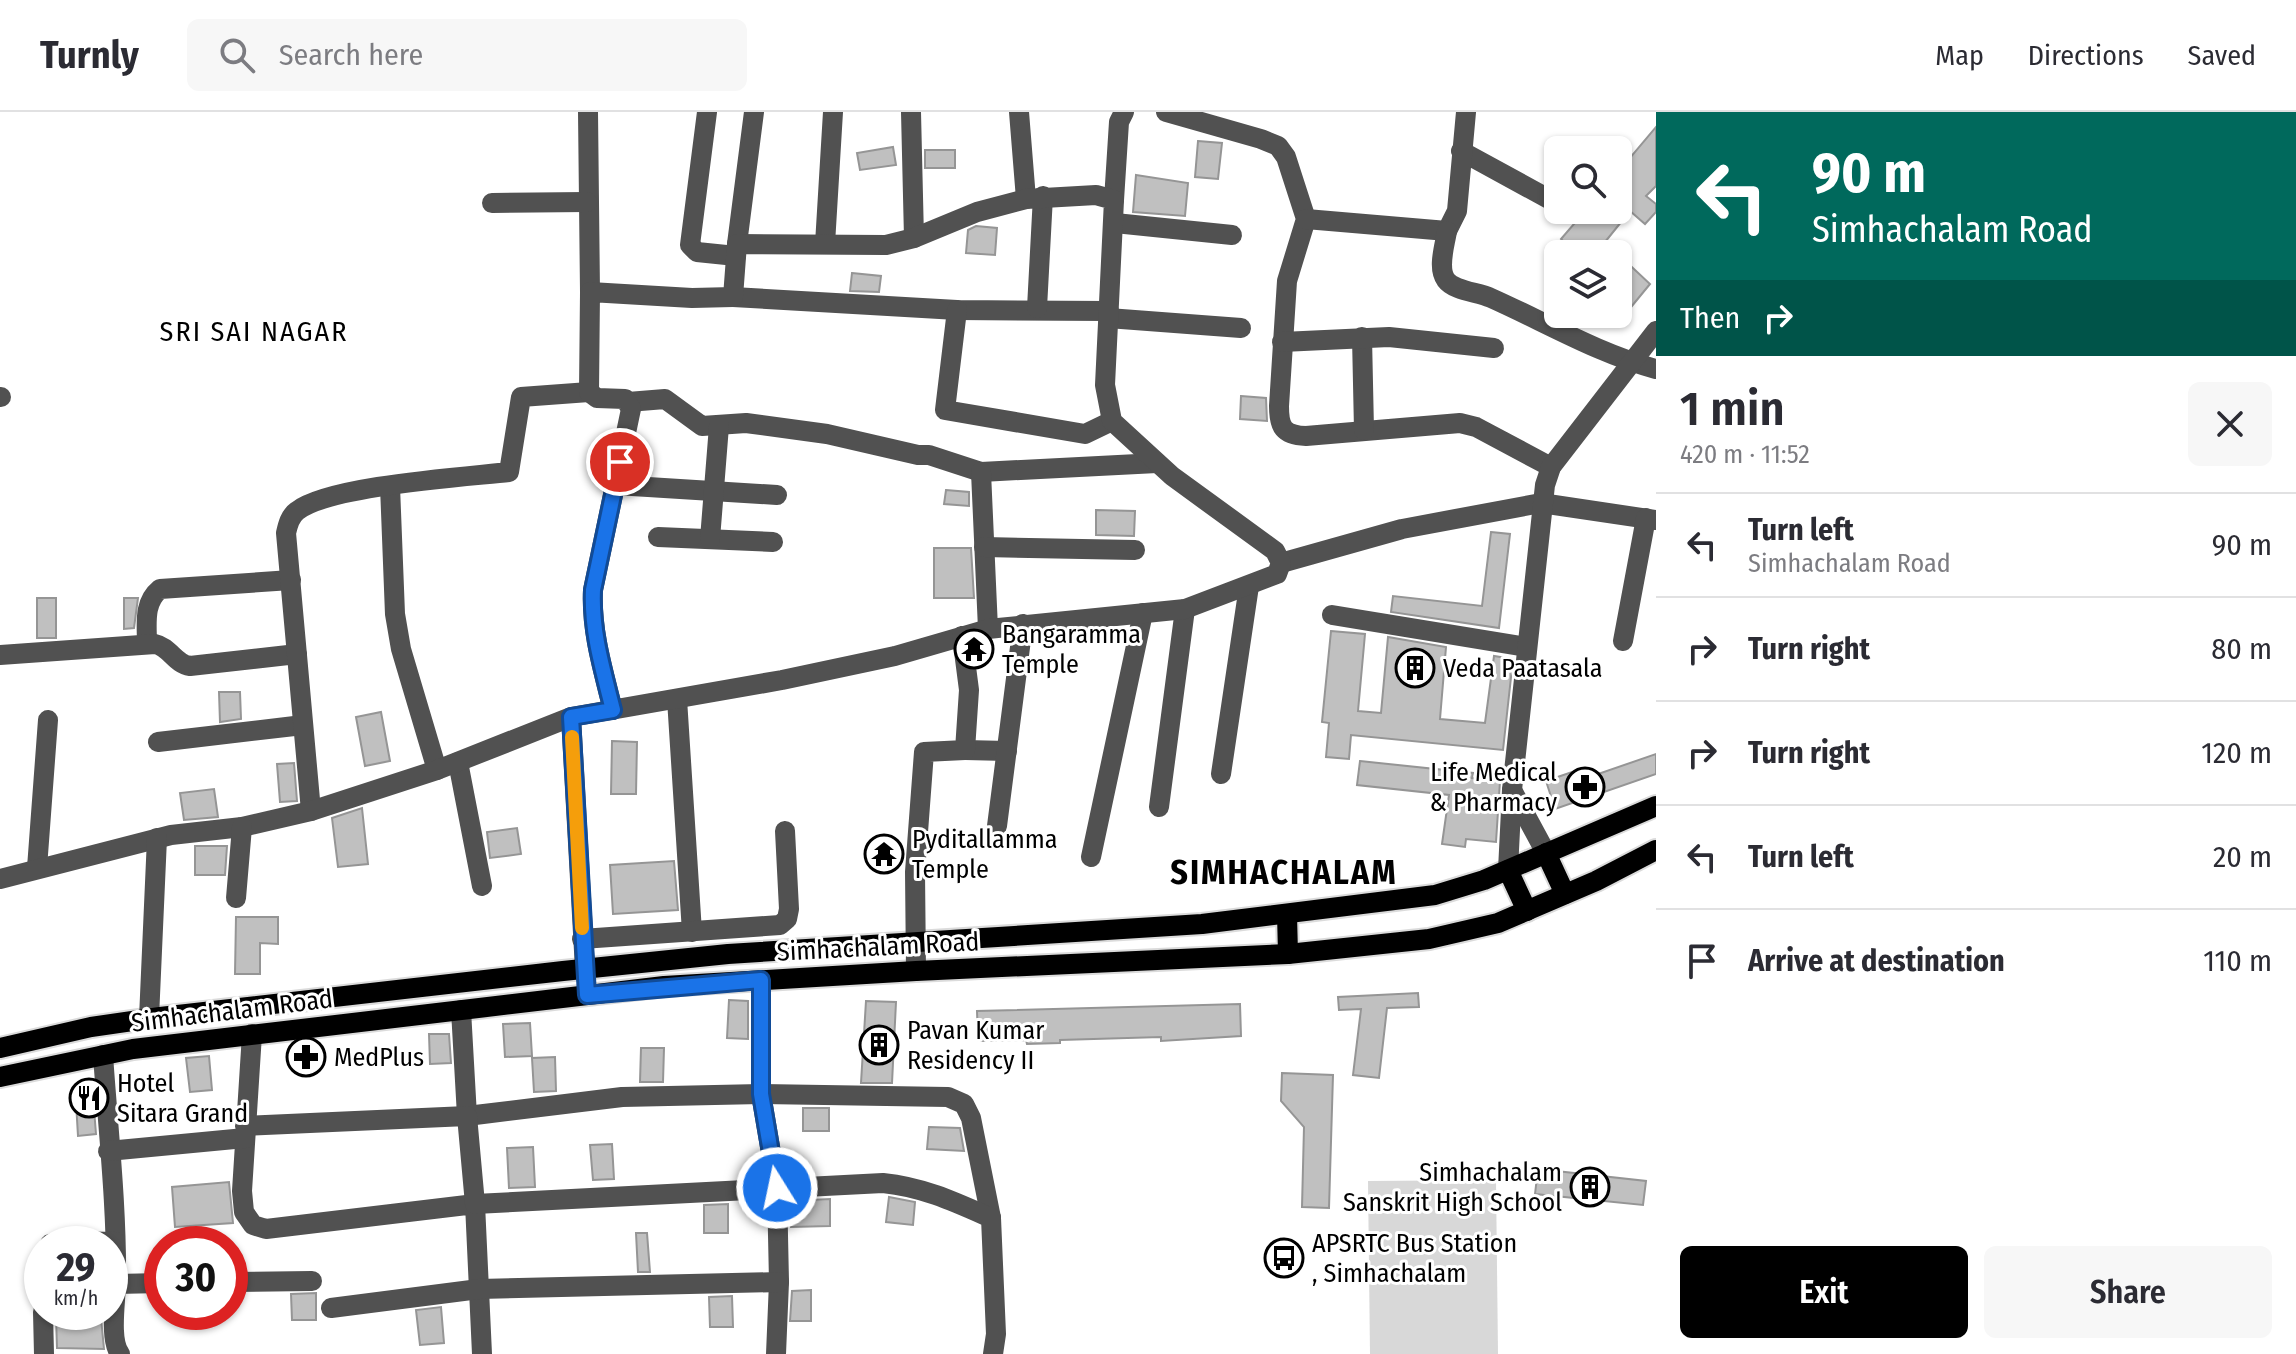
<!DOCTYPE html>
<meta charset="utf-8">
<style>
body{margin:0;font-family:"Fira Sans Condensed",sans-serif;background:#f7f7f7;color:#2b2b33;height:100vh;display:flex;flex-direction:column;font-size:30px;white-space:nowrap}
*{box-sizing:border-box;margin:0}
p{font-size:26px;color:#7c7c81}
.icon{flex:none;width:44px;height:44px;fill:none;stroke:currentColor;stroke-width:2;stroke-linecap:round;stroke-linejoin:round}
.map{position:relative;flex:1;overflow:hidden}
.panel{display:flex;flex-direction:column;background:#fff;width:640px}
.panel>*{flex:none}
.top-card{background:#00695c;color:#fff;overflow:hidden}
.controls{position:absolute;left:1544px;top:24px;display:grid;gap:16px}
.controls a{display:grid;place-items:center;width:88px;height:88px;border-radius:12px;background:#fff;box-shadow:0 2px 6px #0004;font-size:40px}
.speed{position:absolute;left:24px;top:1114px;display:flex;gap:16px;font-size:40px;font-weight:700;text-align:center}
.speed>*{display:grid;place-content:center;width:104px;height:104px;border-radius:50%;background:#fff;box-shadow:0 2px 6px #0004;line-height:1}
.speed small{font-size:20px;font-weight:400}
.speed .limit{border:12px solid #d22;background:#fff;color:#111}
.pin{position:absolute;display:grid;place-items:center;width:68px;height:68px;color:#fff;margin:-34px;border:4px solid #fff;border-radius:50%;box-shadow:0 2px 8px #0007}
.me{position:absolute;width:88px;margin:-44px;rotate:350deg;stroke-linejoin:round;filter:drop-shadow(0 0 6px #0008)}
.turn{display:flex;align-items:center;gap:28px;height:168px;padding:0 24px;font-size:36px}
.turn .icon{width:104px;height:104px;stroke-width:2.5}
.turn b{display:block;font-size:56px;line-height:68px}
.then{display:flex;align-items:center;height:76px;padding:0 24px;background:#0003;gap:16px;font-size:30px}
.round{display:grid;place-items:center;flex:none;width:84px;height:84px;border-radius:12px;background:#f7f7f7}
.headline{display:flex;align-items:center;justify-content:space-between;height:136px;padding:0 24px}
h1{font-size:48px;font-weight:600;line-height:60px}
.button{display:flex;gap:16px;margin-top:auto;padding:16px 24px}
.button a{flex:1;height:92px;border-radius:12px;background:#000;color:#fff;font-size:32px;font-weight:600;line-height:92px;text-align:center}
.button a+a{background:#f7f7f7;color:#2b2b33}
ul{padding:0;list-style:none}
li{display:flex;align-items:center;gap:24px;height:104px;padding:0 24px;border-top:2px solid #e1e1e2}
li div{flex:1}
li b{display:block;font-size:30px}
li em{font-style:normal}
header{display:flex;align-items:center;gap:48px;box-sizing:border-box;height:112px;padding:0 40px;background:#fff;border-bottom:2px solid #e1e1e2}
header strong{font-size:38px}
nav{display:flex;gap:44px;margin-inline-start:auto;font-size:28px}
.search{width:560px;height:72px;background:#f7f7f7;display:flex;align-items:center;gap:20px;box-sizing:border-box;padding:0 28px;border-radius:12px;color:#7c7c81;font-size:30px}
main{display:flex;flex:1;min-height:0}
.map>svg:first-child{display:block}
.green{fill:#d8d8d8}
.building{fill:#c0c0c0;stroke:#959595;stroke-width:2}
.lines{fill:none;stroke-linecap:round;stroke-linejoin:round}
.major-casing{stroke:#dbdbdb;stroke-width:24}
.minor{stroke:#515151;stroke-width:20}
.major{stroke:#000;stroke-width:20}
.route-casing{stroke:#114b97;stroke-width:20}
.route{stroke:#1a73e8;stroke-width:14}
.slow{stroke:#f59e0b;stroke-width:14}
.labels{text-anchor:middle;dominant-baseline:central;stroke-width:6;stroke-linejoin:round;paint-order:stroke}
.poi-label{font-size:26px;fill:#000;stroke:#fff;text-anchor:start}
.street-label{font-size:26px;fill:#000;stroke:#fff}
.neighbourhood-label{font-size:28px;letter-spacing:2px;fill:#000;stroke:#fff}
.district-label{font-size:34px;font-weight:bold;letter-spacing:2px;fill:#000;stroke:#fff}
</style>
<header>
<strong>Turnly</strong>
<div class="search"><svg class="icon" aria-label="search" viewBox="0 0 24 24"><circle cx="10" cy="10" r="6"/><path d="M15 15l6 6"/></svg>Search here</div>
<nav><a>Map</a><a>Directions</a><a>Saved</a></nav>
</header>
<main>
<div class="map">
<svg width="1656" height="1242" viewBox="0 0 1656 1242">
<rect width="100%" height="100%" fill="#fff"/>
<!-- green -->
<polygon class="green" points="1496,1068 1498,1242 1370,1242 1368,1069"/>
<!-- building -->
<g class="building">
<polygon points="1656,15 1656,74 1646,84 1656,92 1656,100 1645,112 1630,99 1605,130 1618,142 1575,142 1561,127 1586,98 1618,98 1618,60"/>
<polygon points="1198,29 1222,31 1218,67 1195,65"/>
<polygon points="893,35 896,53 860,58 857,41"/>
<rect x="925" y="38" width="30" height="18"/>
<polygon points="1136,63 1188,71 1185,104 1133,100"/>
<polygon points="976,114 997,116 995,143 966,141 968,118"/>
<polygon points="1618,142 1650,172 1627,200 1618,193"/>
<polygon points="852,161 881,164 879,180 850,179"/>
<polygon points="1241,284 1266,286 1267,309 1240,307"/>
<polygon points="946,378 969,380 969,394 944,392"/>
<polygon points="1096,398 1135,399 1134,424 1096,423"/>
<polygon points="1491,420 1510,422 1499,516 1391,500 1393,484 1482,494"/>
<polygon points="934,436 971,436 974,486 934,486"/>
<rect x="37" y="486" width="19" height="40"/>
<polygon points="124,486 138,486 134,516 124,517"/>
<polygon points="1331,519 1365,522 1358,599 1381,601 1388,525 1446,535 1440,607 1485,611 1494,544 1513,547 1503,638 1351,623 1349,647 1326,645 1329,611 1322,610"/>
<polygon points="219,580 240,580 241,607 220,610"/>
<polygon points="381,600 390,649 365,654 356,605"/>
<polygon points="612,629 637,630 636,682 611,682"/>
<polygon points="1656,642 1656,662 1555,697 1546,669 1572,660 1575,670"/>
<polygon points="1360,649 1473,661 1472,666 1500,669 1496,730 1466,727 1465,735 1442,732 1449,683 1357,673"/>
<polygon points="294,651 297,689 280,690 277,652"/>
<polygon points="214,677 218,705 184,708 180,681"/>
<polygon points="362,696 368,752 338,755 332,706"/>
<polygon points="517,716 521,742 490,746 487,720"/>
<polygon points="195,734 227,734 225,763 195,763"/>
<polygon points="674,749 678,798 613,802 610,753"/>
<polygon points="236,805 278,805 278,832 260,831 260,862 235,862"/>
<polygon points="1418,881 1419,895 1387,896 1379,966 1353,963 1361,897 1339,898 1338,885"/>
<polygon points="729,888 748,889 748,927 727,926"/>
<polygon points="866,889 896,890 892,971 861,971"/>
<polygon points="1240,892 1241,924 1161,929 1161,925 1060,928 1060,931 1027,932 1026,928 978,929 977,899"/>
<polygon points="530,911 532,944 505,945 503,912"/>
<polygon points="429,922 449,922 451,951 430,952"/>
<polygon points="641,936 664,936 663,970 640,970"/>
<polygon points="209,944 212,978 190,980 186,946"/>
<polygon points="555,945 556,979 534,980 532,946"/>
<polygon points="1282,961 1333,963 1329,1096 1302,1095 1304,1015 1281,989"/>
<polygon points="92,972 96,1022 78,1024 75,973"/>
<rect x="803" y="996" width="26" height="23"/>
<polygon points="929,1015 960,1016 964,1039 927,1037"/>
<polygon points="612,1032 614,1067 593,1068 590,1033"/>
<polygon points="533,1035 535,1075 509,1076 507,1036"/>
<polygon points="1538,1057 1646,1069 1643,1093 1535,1082"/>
<polygon points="229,1070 233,1111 175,1115 172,1075"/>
<polygon points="889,1085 915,1090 913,1113 886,1110"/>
<polygon points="830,1087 830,1114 791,1115 790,1089"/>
<polygon points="728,1092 728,1121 704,1121 704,1093"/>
<polygon points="636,1121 647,1121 650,1160 638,1160"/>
<polygon points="811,1178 811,1209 790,1209 792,1179"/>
<polygon points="316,1181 316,1208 292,1208 291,1182"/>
<polygon points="732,1184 733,1215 710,1215 709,1185"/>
<polygon points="441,1195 444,1231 420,1233 416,1198"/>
<polygon points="56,1205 101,1206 104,1237 57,1236"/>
</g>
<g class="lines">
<defs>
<g id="major">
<polyline points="1546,741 1565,782"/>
<polyline points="1508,758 1527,799"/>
<polyline points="1287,802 1288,842"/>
<polyline points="0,936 91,915 160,905 563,859 728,842 1202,812 1435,783 1484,768 1656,694"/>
<polyline points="0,965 133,937 664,874 916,859 1288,842 1429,827 1498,811 1596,769 1656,738"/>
</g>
</defs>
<!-- major casing -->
<use href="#major" class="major-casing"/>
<!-- minor -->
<g class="minor">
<polyline points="588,0 590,180"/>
<polyline points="707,0 690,133 697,140 736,144"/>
<polyline points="911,0 914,126"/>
<polyline points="1019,0 1026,87"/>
<path d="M1166,0L1261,27L1278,34L1286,45L1306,107L1287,169L1279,294C1279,315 1283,323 1306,324L1460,311L1476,315L1551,355"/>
<polyline points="1461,39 1558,92"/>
<polyline points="1114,88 1119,10 1124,0"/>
<polyline points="492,91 587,90"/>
<polyline points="1306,107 1447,119 1457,99 1466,0"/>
<polyline points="1115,111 1232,123"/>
<path d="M1447,119C1445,133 1437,156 1446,168C1454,179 1478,180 1491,186C1545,210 1599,242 1656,257"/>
<polyline points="737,132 754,0"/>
<polyline points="825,132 833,0"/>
<polyline points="733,185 957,198 1109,199"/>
<polyline points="1037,196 1043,84"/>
<polyline points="957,198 945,298 1085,322 1112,309"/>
<polyline points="1108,206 1241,216"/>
<polyline points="1362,225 1364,318"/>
<polyline points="1282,230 1389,225 1494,236"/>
<polyline points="0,285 1,285"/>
<polyline points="628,290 665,287 702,314 746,311 827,322 918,343 929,343 981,360 1157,351"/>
<polyline points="981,360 988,517"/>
<polyline points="616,373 777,383"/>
<polyline points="390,374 395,502 401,537 437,658"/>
<polyline points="658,425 773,430"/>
<polyline points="710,427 719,314"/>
<polyline points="984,435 1135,438"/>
<polyline points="1281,451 1402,417 1541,391 1656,408"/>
<polyline points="1332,503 1526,535"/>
<polyline points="1623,529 1646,406"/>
<path d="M147,532C147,512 143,491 160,477L291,468"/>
<path d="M0,543L155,532C170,535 175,552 190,554L297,542"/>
<polyline points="677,587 692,820"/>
<polyline points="571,605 585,857"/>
<polyline points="158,630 303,613"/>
<polyline points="965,638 1007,639"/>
<polyline points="458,650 482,774"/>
<polyline points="1221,662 1249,474"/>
<polyline points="1512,678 1546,741"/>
<polyline points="1159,695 1185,497"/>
<path d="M311,699L286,421C288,412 290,404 297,399C328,374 464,365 509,360L521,285L589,280"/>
<polyline points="997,714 1023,512"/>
<polyline points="1091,745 1143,501"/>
<polyline points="37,756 48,608"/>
<polyline points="1508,758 1512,678 1545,373 1551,355 1656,219"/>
<path d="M0,767L171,723L242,715L311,699L437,658L571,605L782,568L895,544L988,517L1185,497L1277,462L1281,451L1275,439L1172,364L1112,309L1105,273L1114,88L1096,83L1026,87L977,100L914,126L886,133L737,132L733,185L692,186L590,180L589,280L597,286L625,287L631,297L593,478C591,519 603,558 613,598"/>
<polyline points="236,786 242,715"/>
<polyline points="582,827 780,813 787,807 789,797 785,719"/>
<polyline points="916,859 915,760 924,640 965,638 969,578 962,524"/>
<polyline points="761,868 761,982 777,1076 779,1170 776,1242"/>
<polyline points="461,898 467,1004 622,985 761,982 948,985 964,992 971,1006 991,1106"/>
<polyline points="149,906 157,726"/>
<polyline points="252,922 242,1079 244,1100 253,1113 266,1117 475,1092 482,1242"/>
<path d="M103,943C108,1016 117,1096 116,1170C116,1189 109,1227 120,1242"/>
<path d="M245,1014L467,1004L475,1092L883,1071C923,1075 955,1090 991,1106L996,1222L993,1242"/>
<polyline points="108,1039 245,1026"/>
<polyline points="50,1132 71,1129 115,1130"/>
<polyline points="230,1170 312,1169"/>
<polyline points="116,1172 162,1171"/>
<polyline points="331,1196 479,1177 779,1170"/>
<polyline points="43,1200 44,1242"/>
</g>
<!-- major -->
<use href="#major" class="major"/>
</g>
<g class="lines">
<defs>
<path id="route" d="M620,350L593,478C591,519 603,558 613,598L571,605L587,883L761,868V982L777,1076"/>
</defs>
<!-- route casing -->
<use href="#route" class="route-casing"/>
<!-- route -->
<use href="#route" class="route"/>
<!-- slow -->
<polyline class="slow" points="572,625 582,816"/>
</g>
<!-- icons -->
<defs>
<symbol id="temple-ring" viewBox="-11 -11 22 22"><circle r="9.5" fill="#fff" stroke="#000" stroke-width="1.5"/><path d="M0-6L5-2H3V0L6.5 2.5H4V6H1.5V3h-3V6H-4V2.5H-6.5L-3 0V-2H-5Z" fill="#000"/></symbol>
<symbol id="building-ring" viewBox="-11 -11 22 22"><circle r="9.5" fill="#fff" stroke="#000" stroke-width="1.5"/><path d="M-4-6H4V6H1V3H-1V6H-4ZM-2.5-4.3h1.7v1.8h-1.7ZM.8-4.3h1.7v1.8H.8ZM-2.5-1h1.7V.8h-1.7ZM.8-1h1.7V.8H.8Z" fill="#000"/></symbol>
<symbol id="pharmacy-ring" viewBox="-11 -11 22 22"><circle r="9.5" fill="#fff" stroke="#000" stroke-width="1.5"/><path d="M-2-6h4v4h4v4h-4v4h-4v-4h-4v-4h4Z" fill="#000"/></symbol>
<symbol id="restaurant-ring" viewBox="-11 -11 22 22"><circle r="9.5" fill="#fff" stroke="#000" stroke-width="1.5"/><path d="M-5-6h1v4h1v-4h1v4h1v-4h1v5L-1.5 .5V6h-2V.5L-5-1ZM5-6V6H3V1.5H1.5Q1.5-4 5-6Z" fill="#000"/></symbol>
<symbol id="bus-ring" viewBox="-11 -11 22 22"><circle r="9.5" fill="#fff" stroke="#000" stroke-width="1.5"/><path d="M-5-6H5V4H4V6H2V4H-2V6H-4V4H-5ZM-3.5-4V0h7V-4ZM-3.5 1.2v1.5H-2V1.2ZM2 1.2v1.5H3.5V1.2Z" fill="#000"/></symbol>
</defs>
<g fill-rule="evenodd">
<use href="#temple-ring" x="952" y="515" width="44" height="44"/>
<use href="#building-ring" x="1393" y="534" width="44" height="44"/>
<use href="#pharmacy-ring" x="1563" y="653" width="44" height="44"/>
<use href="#temple-ring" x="862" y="720" width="44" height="44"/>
<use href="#building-ring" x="857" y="911" width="44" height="44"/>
<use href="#pharmacy-ring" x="284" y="923" width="44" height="44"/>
<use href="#restaurant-ring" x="67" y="964" width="44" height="44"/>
<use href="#building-ring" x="1568" y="1053" width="44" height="44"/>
<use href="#bus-ring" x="1262" y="1124" width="44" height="44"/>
</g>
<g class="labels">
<!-- poi labels -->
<g class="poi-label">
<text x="1002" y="522">Bangaramma<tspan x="1002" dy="30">Temple</tspan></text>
<text x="1443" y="556">Veda Paatasala</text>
<text x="1557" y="660" text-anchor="end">Life Medical<tspan x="1557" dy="30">&amp; Pharmacy</tspan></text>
<text x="912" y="727">Pyditallamma<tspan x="912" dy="30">Temple</tspan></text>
<text x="907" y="918">Pavan Kumar<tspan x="907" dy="30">Residency II</tspan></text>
<text x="334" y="945">MedPlus</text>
<text x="117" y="971">Hotel<tspan x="117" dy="30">Sitara Grand</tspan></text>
<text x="1562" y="1060" text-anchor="end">Simhachalam<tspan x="1562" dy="30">Sanskrit High School</tspan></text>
<text x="1312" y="1131">APSRTC Bus Station<tspan x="1312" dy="30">, Simhachalam</tspan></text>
</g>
<!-- street labels -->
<g class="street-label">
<text transform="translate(878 835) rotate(-3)">Simhachalam Road</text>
<text transform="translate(232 899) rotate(-7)">Simhachalam Road</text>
</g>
<!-- neighbourhood labels -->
<g class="neighbourhood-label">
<text x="254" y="219">SRI SAI NAGAR</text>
</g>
<!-- district labels -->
<g class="district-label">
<text x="1284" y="760">SIMHACHALAM</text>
</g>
</g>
</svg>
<div class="controls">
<a><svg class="icon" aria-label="search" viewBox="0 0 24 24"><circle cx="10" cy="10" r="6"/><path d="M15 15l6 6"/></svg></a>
<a><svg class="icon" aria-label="layers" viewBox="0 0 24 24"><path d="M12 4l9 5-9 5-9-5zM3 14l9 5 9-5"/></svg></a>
</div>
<div class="speed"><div>29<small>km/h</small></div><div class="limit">30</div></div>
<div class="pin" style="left:620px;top:350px;background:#d93025"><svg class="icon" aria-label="arrive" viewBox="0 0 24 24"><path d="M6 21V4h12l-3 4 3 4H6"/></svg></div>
<svg class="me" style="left:777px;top:1076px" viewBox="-20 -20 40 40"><circle r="17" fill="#1a73e8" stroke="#fff" stroke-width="3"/><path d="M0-11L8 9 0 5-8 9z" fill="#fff"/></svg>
</div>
<section class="panel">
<div class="top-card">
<div class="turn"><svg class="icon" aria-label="left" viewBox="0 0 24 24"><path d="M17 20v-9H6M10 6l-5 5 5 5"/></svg><div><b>90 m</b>Simhachalam Road</div></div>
<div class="then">Then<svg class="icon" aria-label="right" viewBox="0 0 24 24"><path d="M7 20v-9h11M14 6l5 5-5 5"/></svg></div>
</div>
<div class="headline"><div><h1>1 min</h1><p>420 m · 11:52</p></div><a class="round"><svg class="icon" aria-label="close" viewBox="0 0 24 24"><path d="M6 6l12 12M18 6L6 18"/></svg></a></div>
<ul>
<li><svg class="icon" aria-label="left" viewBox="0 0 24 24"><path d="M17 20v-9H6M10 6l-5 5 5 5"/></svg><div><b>Turn left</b><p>Simhachalam Road</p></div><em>90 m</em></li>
<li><svg class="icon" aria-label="right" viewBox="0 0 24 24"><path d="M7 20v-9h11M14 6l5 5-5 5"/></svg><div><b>Turn right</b></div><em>80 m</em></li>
<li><svg class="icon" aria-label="right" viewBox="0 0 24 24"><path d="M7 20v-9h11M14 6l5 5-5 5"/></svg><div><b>Turn right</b></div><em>120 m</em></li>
<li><svg class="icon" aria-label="left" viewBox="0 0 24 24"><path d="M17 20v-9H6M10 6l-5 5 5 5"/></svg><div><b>Turn left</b></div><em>20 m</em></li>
<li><svg class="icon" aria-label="arrive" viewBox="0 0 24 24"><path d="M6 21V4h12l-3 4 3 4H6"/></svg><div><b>Arrive at destination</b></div><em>110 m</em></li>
</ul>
<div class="button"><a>Exit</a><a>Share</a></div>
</section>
</main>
